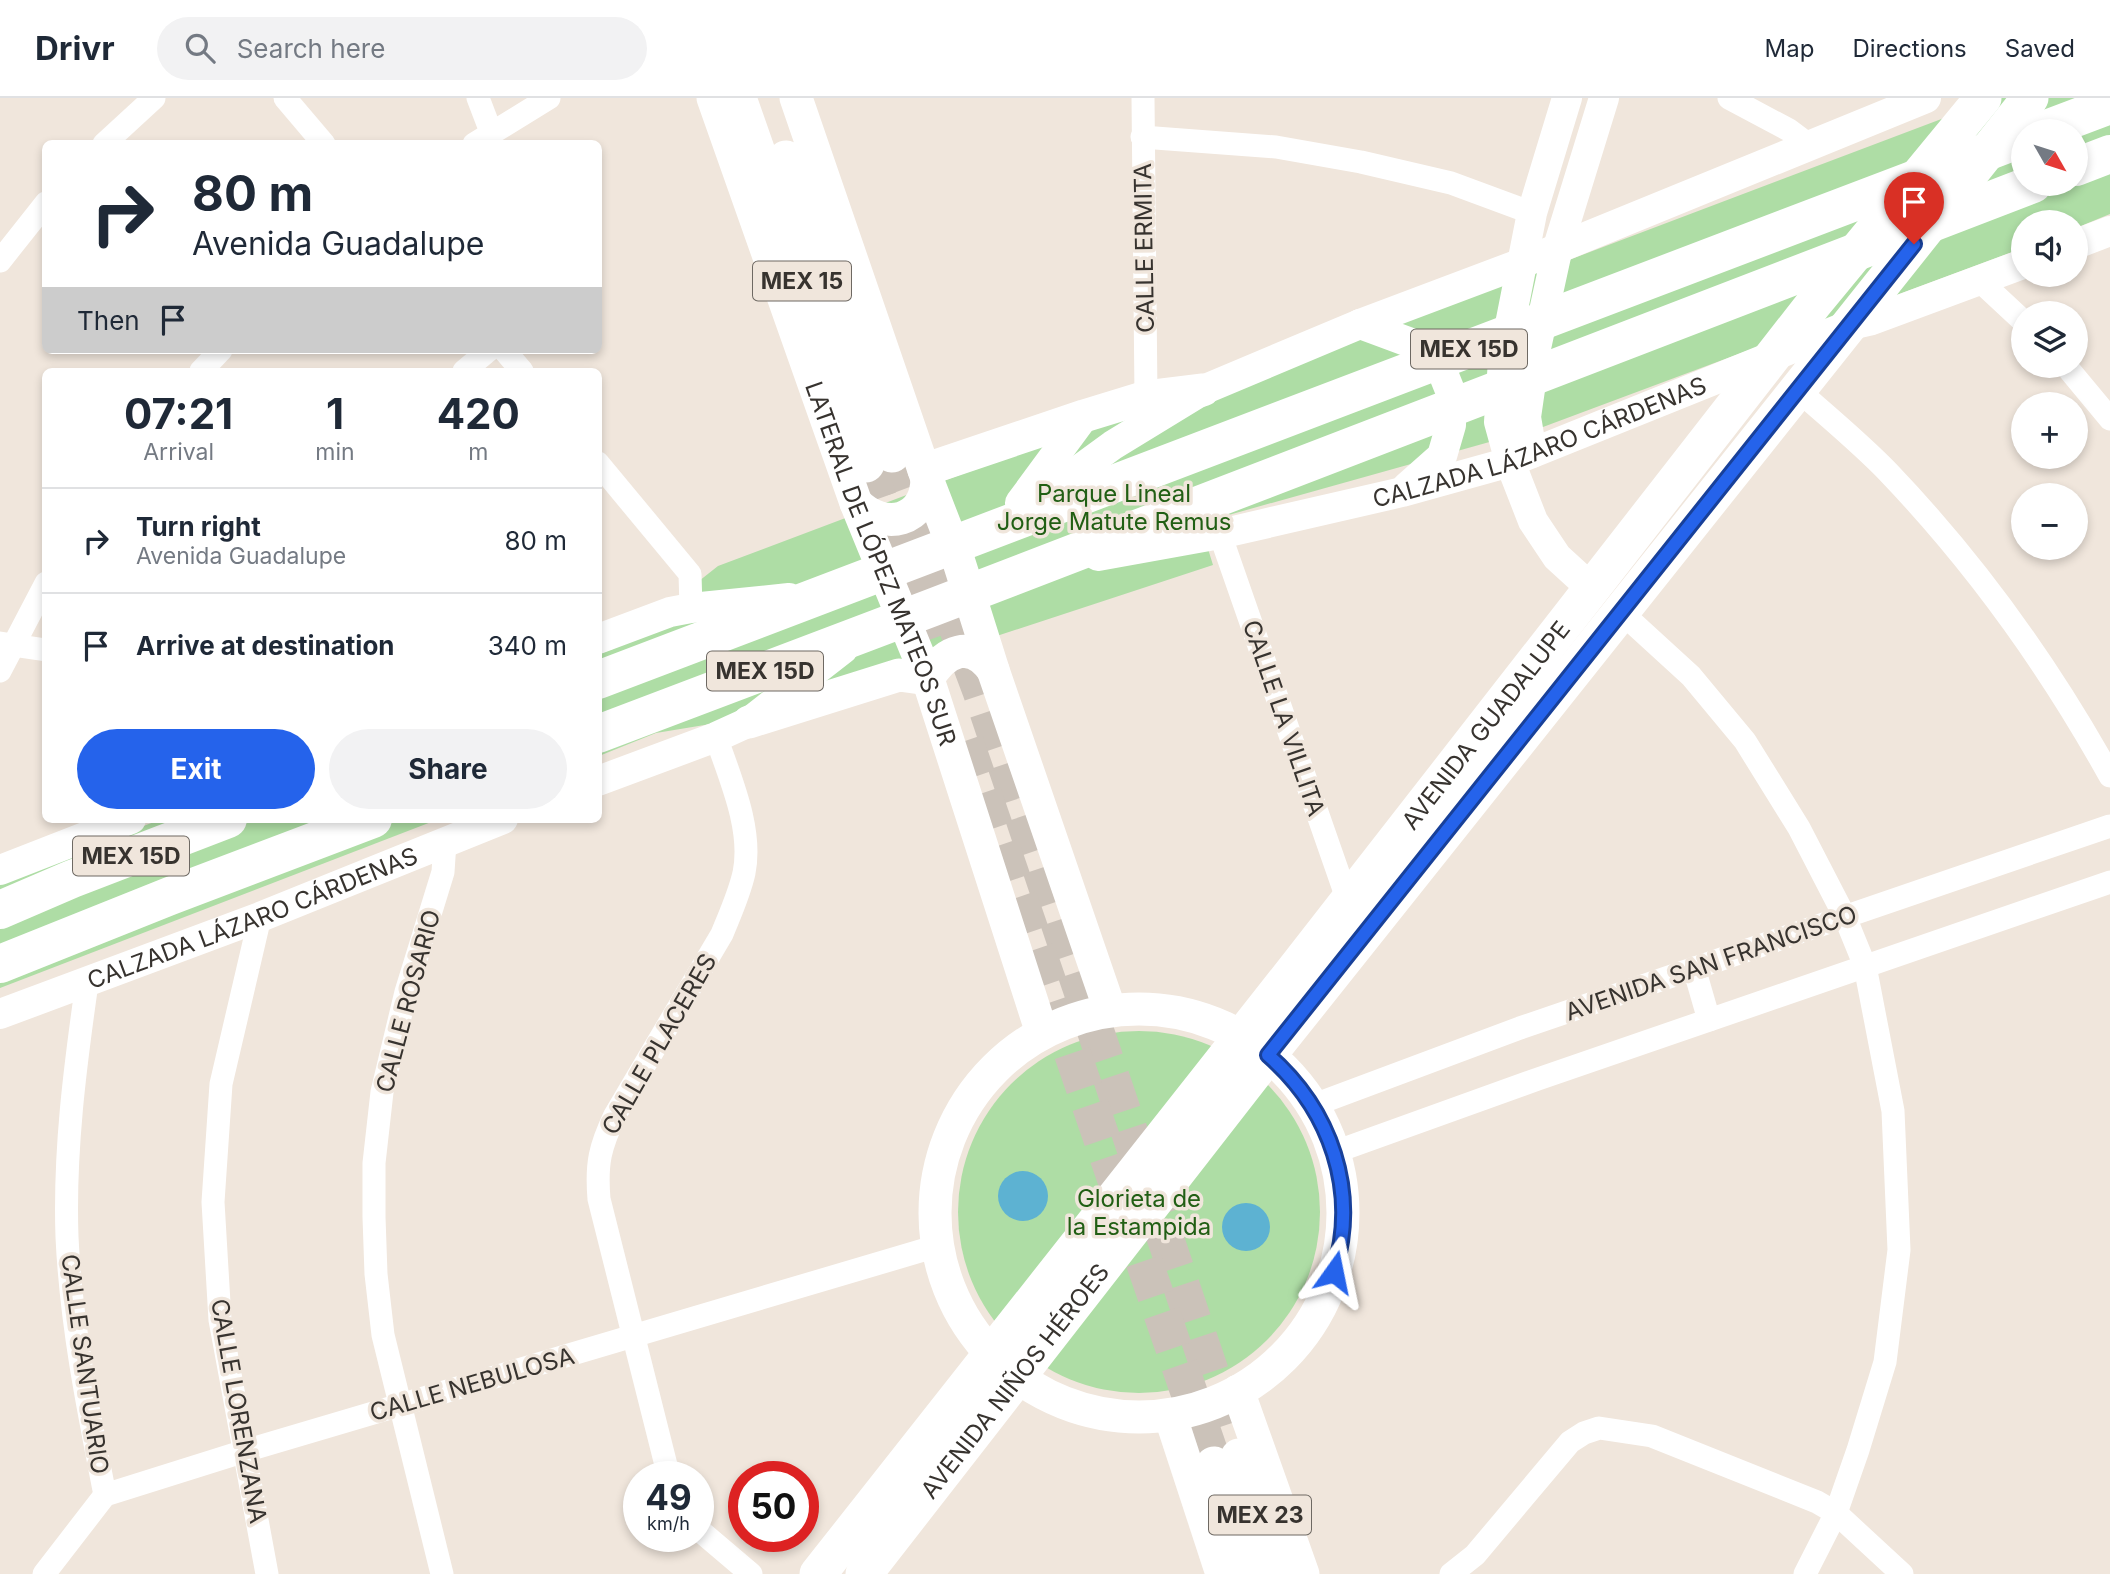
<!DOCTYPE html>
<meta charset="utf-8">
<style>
body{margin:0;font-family:Inter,sans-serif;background:#f2f2f3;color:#1f2937;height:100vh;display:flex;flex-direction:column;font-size:26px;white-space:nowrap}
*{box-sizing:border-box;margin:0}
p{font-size:23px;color:#747a83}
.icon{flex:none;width:38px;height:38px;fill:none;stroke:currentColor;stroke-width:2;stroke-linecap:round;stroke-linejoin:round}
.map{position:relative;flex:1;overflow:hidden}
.drawer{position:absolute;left:42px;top:270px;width:560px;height:455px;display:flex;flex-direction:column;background:#fff;border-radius:10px;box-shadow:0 4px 10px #0003}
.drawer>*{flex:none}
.top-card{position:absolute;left:42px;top:42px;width:560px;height:214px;border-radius:10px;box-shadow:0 4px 10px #0003;background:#fff;color:#1f2937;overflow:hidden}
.needle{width:46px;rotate:129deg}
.tools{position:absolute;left:2011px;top:21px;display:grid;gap:14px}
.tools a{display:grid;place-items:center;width:77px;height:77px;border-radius:50%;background:#fff;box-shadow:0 4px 10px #0003;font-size:35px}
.speed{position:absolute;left:623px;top:1363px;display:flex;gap:14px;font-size:35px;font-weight:700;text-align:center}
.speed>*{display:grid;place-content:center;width:91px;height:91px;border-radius:50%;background:#fff;box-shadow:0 4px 10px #0003;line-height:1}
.speed small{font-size:18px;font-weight:400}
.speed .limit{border:10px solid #d22;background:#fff;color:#111}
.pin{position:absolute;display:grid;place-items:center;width:60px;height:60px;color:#fff;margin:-72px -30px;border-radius:50% 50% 50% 0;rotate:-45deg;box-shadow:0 0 7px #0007}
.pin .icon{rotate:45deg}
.me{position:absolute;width:77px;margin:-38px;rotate:12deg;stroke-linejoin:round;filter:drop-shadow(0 0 5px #0008)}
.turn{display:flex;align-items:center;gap:24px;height:147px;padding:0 35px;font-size:32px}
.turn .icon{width:91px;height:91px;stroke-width:2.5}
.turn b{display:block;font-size:49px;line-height:60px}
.then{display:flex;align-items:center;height:66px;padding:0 35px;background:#0003;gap:14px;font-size:26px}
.eta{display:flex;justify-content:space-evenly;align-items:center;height:119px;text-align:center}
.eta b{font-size:42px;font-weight:700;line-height:49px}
.primary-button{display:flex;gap:14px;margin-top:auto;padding:14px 35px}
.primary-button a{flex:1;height:80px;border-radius:42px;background:#2563eb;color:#fff;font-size:28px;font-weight:700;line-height:80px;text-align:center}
.primary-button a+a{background:#f2f2f3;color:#1f2937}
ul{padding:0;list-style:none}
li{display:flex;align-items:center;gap:21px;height:105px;padding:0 35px;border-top:2px solid #e0e1e3}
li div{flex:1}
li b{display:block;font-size:26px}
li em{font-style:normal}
header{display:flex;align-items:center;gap:42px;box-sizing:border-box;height:98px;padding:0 35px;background:#fff;border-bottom:2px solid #e0e1e3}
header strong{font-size:33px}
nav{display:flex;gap:38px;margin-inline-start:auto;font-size:24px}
.search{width:490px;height:63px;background:#f2f2f3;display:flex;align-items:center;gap:18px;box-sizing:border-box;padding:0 24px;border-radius:38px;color:#747a83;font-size:26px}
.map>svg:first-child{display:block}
.green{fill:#aedda5;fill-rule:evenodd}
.water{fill:#5db2d2}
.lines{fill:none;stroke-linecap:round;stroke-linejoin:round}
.primary-tunnel{stroke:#cbc2b9;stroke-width:37;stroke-dasharray:37 18;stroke-linecap:butt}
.minor{stroke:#fff;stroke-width:23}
.tertiary{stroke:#fff;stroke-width:30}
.secondary{stroke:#fff;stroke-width:33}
.primary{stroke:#fff;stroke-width:37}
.motorway{stroke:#fff;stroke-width:38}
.route-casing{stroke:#184099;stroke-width:18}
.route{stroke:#2563eb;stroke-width:12}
.labels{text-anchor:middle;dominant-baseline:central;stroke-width:7;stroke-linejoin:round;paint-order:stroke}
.shield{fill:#f0e6dc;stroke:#6e6963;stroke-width:2}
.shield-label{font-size:23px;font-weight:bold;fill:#37332f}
.street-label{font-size:24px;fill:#37332f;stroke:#f0e6dc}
.park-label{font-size:24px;fill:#215f14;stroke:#f0e6dc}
</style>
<header>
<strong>Drivr</strong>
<div class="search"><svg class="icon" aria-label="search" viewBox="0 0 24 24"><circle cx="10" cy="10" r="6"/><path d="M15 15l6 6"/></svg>Search here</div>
<nav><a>Map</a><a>Directions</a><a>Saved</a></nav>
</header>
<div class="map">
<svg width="2110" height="1476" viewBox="0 0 2110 1476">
<rect width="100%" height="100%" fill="#f0e6dc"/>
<!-- green -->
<g class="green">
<path d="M1997,0H2110V116L2076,130V124H2023V150L1543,329L1200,425L1213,467L747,620L656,635L599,658V556L613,551L718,468L1127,314L1315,258ZM2023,33H2076V86H2023Z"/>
<polygon points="162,721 439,721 0,890 0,782"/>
<circle cx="1139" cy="1114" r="181"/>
</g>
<!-- water -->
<g class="water">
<circle cx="1023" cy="1098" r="25"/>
<circle cx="1246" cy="1129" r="24"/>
</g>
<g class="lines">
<!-- primary-tunnel -->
<g class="primary-tunnel">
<polyline points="892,356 981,593 1239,1359"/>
<polyline points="866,366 929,542"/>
<polyline points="965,643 1214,1367"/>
</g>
<!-- minor -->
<g class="minor">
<polyline points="285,0 324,46"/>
<polyline points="478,0 491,34"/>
<polyline points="1143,0 1146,299"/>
<polyline points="1729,0 1789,32 1809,47"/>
<polyline points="1142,39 1276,49 1361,64 1451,85 1532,115"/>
<polyline points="104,46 154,0"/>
<polyline points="474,46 549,0"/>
<polyline points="0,163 46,105"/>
<polyline points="1980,183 2023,223"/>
<polyline points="504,252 522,273"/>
<polyline points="2066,268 2110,321"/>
<polyline points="201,273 221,252"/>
<polyline points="464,273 489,252"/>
<path d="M1798,292C1828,319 1860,345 1888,374C1975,465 2049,568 2110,678"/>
<polyline points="598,365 690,476 691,510"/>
<polyline points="1220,436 1348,803"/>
<polyline points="1621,514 1691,578 1745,643 1799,730 1845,819 1865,868 1893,1013 1899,1152 1885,1264 1858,1352 1836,1415 1805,1476"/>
<polyline points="0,545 46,552"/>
<polyline points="0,573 46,485"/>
<polyline points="260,819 221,986 213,1104 220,1222 267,1476"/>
<polyline points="1694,870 1709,922"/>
<path d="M87,885C75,969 64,1054 67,1139C71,1226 88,1311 105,1397"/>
<polyline points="1314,1007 1520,930 2110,728"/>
<polyline points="1335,1054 1538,981 2110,784"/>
<path d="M669,1379L599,1101C596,1065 600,1049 615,1017L722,836C730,816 739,797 744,775C753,731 730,680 716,639"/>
<polyline points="698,1431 751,1476"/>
<polyline points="44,1476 105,1397 245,1353 937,1148"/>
<polyline points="442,1476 383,1237 376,1176 374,1119 374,1065 382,994 406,894 443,774 445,744"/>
<polyline points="1451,1476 1475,1457 1570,1344 1584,1335 1599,1330 1652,1338 1817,1404 1836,1415 1902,1476"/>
</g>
<!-- tertiary -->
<g class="tertiary">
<polyline points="1567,0 1532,115 1503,262 1499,324 1510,364 1533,423 1557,459 1592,491"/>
<polyline points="2076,146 2110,133"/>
<polyline points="1360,226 1422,249 1443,275 1451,295 1451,327 1442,358 1407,389"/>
<polyline points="1532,355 1526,319 1536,250 1558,149 1604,0"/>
<polyline points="1020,405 1084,318"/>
<polyline points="1028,409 1113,347 1203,292 1360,226 1522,165 1926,0"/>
<path id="s1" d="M1098,458L1220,436L1402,394L1510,364L1850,227L1872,222L2023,166"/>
<polyline points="598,541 670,514 691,510 789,500"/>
<polyline points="598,683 716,639 749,624 843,551"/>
<polyline points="0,772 131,721"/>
<path id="s2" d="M0,916L260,819L503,721"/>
</g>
<!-- secondary -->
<g class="secondary">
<path id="s3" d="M713,0L856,405L928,581L1042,935"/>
<polyline points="796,0 927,381 958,461 993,572 1110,912"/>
<polyline points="924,372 1084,318 1146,299 1203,292"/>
<path d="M856,405C884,434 926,424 927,381"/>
<path d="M749,624L899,577L928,581C945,552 971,541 993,572"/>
<circle cx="1139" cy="1115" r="204"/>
<polyline points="1238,1293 1303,1476"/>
<polyline points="1170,1317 1222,1476"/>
</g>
<!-- primary -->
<g class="primary">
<polyline points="738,0 866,366"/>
<polyline points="786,61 892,356"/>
<polyline points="1239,1359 1280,1476"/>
<polyline points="1214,1367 1251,1476"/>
<path id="s4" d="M818,1476L1300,865L1815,204L1983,0"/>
<path id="s5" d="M864,1476L1268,957L2030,0"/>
</g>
<!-- motorway -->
<g class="motorway">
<polyline points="2041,33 2110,7"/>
<polyline points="2076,69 2110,56"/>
<polyline points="598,582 2023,40"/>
<polyline points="598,636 931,510 2033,86"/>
<polyline points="0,812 72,781 228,721"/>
<polyline points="0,866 170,798 373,721"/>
</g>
</g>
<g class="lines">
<defs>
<path id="route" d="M1334,1174C1359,1093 1331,1012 1268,957L1914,146"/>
</defs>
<!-- route casing -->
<use href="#route" class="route-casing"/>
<!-- route -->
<use href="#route" class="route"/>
</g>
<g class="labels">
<!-- shield labels -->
<g class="shield">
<rect x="753" y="163.5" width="98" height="39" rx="5"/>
<rect x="1411" y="231.5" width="116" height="39" rx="5"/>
<rect x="707" y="553.5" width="116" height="39" rx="5"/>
<rect x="73" y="738.5" width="116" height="39" rx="5"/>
<rect x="1209" y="1397.5" width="102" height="39" rx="5"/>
</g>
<g class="shield-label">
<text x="802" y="183">MEX 15</text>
<text x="1469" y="251">MEX 15D</text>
<text x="765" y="573">MEX 15D</text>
<text x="131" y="758">MEX 15D</text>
<text x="1260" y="1417">MEX 23</text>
</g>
<!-- street labels -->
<g class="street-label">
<text transform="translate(1144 150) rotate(-91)">CALLE ERMITA</text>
<text stroke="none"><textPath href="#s1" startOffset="457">CALZADA LÁZARO CÁRDENAS</textPath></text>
<text stroke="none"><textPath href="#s3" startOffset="495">LATERAL DE LÓPEZ MATEOS SUR</textPath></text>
<text transform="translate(1284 620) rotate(71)">CALLE LA VILLITA</text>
<text stroke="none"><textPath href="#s4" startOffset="1080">AVENIDA GUADALUPE</textPath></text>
<text stroke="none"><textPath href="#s2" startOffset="270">CALZADA LÁZARO CÁRDENAS</textPath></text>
<text transform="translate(1711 865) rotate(-19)">AVENIDA SAN FRANCISCO</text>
<text transform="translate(408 903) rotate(-75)">CALLE ROSARIO</text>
<text transform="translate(659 946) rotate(-60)">CALLE PLACERES</text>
<text transform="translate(85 1266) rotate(82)">CALLE SANTUARIO</text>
<text stroke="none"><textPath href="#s5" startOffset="245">AVENIDA NIÑOS HÉROES</textPath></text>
<text transform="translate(472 1286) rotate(-16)">CALLE NEBULOSA</text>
<text transform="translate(239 1313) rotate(80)">CALLE LORENZANA</text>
</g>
<!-- park labels -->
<g class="park-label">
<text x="1114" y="395">Parque Lineal<tspan x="1114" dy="28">Jorge Matute Remus</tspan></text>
<text x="1139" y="1100">Glorieta de<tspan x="1139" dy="28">la Estampida</tspan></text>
</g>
</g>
</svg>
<div class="tools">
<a><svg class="needle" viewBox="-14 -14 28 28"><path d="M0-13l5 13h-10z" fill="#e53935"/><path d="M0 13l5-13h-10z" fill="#747a83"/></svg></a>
<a><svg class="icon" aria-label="sound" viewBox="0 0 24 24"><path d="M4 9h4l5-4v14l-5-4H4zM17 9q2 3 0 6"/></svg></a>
<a><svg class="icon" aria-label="layers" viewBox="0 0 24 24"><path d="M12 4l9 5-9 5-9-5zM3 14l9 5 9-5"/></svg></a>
<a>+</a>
<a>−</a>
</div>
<div class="speed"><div>49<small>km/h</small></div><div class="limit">50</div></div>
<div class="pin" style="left:1914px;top:146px;background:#d93025"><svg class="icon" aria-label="arrive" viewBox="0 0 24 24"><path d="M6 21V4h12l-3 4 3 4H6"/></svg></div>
<svg class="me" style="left:1334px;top:1174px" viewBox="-20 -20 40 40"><path d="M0-17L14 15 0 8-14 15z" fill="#2563eb" stroke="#fff" stroke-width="4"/></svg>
<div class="top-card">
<div class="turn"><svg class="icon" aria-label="right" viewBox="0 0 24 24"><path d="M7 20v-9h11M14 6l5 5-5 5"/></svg><div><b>80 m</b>Avenida Guadalupe</div></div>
<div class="then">Then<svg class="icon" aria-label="arrive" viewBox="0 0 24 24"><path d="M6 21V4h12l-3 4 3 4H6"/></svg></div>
</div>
<section class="drawer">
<div class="eta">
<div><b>07:21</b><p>Arrival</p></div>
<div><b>1</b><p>min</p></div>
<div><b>420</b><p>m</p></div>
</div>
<ul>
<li><svg class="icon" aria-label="right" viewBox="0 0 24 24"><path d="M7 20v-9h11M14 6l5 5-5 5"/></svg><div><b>Turn right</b><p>Avenida Guadalupe</p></div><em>80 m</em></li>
<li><svg class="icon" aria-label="arrive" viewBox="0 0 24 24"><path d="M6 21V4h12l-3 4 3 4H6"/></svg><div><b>Arrive at destination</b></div><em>340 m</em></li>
</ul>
<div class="primary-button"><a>Exit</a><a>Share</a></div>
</section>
</div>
